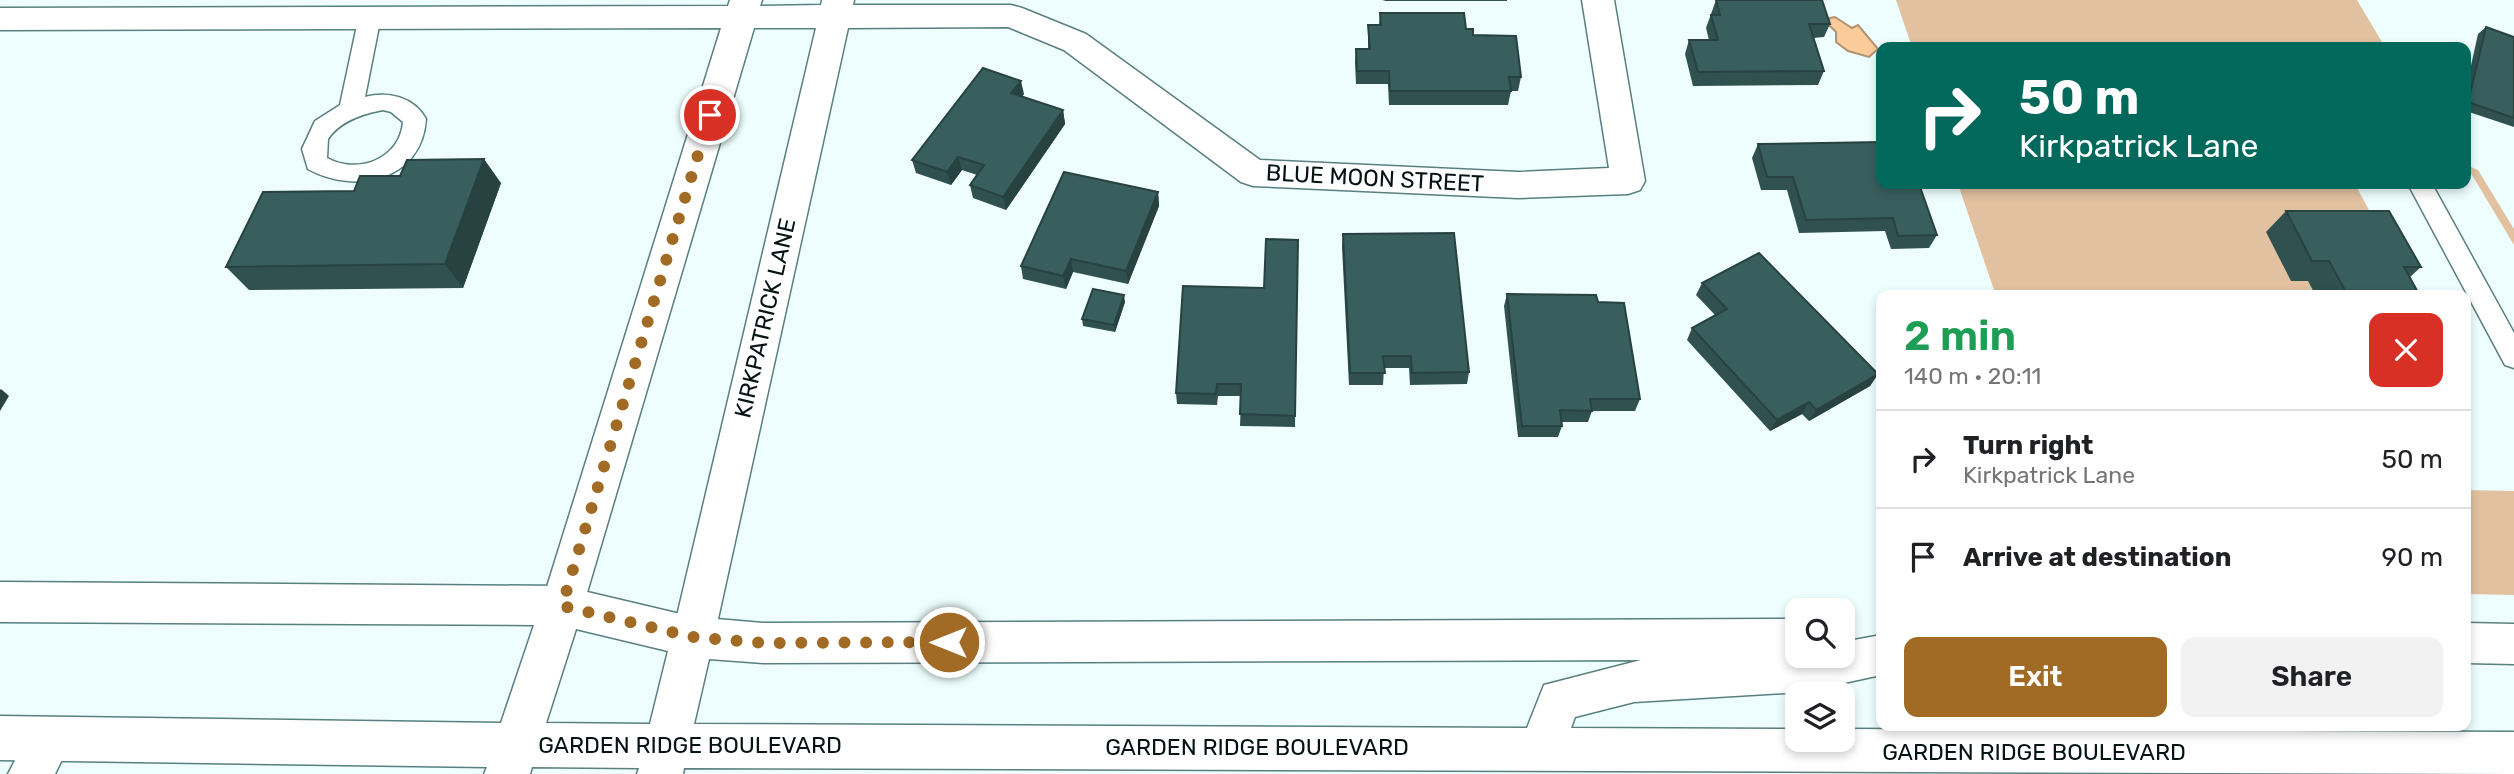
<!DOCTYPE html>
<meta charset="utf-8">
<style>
body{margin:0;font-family:Rubik,sans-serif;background:#f2f2f2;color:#202124;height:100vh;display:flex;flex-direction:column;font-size:26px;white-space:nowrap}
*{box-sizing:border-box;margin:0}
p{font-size:23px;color:#757577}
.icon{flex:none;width:38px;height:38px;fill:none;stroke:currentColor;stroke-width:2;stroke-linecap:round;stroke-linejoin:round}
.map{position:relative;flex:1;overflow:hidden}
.drawer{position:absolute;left:1876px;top:290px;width:595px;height:441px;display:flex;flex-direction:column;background:#fff;border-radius:14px;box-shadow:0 4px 10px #0003}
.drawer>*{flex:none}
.guide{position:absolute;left:1876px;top:42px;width:595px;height:147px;border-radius:14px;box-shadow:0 4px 10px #0003;background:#00695c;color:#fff;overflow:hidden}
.fabs{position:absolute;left:1785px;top:598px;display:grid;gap:14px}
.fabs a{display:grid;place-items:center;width:70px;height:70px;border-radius:14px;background:#fff;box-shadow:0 4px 10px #0003;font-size:35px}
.pin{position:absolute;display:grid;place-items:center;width:60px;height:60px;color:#fff;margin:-30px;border:4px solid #fff;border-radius:50%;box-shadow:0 2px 7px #0007}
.me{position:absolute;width:77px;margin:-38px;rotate:270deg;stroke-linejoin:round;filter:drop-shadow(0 0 5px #0008)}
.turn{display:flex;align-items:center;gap:24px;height:147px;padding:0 28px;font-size:32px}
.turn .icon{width:91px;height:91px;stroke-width:2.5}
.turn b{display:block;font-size:49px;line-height:60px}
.round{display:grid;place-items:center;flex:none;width:74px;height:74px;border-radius:14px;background:#f2f2f2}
.headline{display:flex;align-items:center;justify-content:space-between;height:119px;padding:0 28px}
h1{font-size:42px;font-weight:600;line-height:52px;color:#1e9e55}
.cta{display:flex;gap:14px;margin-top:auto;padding:14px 28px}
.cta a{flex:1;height:80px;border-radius:14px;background:#a16b25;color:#fff;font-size:28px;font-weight:600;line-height:80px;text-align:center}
.cta a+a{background:#f2f2f2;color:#202124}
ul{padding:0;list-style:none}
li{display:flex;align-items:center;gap:21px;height:98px;padding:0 28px;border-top:2px solid #e0e0e0}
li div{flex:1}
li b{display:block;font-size:26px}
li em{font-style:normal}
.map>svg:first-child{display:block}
.green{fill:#e1c1a0}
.water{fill:#fbcc99;stroke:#b19471;stroke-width:2}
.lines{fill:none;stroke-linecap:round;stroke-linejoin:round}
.lane-casing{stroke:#597f7f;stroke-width:3}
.street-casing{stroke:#597f7f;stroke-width:3}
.secondary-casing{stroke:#597f7f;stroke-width:3}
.lane{fill:#fff;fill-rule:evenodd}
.street{fill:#fff;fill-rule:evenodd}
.secondary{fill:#fff;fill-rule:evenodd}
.wall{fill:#315151}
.shaded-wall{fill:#284242}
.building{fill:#395e5e;stroke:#284242;stroke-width:2}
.route{stroke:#a16b25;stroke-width:12;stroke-dasharray:0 21.6}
.labels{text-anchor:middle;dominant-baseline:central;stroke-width:7;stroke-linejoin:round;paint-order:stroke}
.street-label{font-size:23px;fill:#051314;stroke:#fff}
</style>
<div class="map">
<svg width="2514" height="774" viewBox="0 0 2514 774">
<rect width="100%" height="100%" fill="#eefefe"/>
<!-- green -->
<g class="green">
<polygon points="1896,0 2357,0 2385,47 1912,47"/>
<polygon points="2466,165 2478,170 2514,229 2514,245"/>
<polygon points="1958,184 2355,184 2415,296 1996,296"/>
<polygon points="2466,490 2514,491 2514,595 2466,594"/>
</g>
<!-- water -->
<polygon class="water" points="1835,17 1852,28 1858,25 1878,49 1869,57 1848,51 1836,42 1836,32 1827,23 1830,18"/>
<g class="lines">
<defs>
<g id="lane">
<path d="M370,8L378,11L381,16L365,97C388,91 414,97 426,119C422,181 355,195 308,169L302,149L315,121L340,105L359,16L362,11ZM383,110L391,112L403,122C400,159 358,175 327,158L328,139C340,121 362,114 383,110Z"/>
<polygon points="2408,184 2432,184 2514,333 2514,368 2505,365"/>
</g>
<g id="street">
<polygon points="730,0 762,0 760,6 821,5 822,0 854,0 853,5 1011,5 1022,8 1086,34 1260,160 1518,172 1609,168 1582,0 1614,0 1645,181 1640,190 1628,194 1518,198 1253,186 1241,182 1064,50 1008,27 848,28 714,637 708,651 693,657 678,651 672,637 816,28 754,28 583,606 577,620 562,626 547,620 541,606 721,28 0,30 0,8 728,6"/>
<polygon points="50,717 66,724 72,739 55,774 8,774 34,724"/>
</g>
<g id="secondary">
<path d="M0,582L562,586L693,617L763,623L1797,619V656H1843V642L1881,635V675L1802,692L1634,702L1575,717L1571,728L1797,729V740H1843V729L2514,732V774L684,768L683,774H637L639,768L532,767L530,774H484L487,767L0,760V716L501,723L534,625L0,622ZM576,629L668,651L650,724L546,723ZM709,659L763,663L1641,660L1544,685L1527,728L694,724Z"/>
<polygon points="2466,623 2514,624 2514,664 2466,663"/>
</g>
</defs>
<!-- lane casing -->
<use href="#lane" class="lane-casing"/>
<!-- street casing -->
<use href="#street" class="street-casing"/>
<!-- secondary casing -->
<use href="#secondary" class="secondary-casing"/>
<!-- lane -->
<use href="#lane" class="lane"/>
<!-- street -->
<use href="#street" class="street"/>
<!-- secondary -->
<use href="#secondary" class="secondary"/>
</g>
<!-- wall -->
<g class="wall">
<polygon points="1382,0 1507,0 1507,1 1386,1"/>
<polygon points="1716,0 1830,24 1824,37 1813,38 1824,71 1818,85 1693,86 1685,54 1689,40 1709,40 1706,28"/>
<polygon points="1380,13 1466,29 1521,77 1518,91 1511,91 1508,105 1389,105 1388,84 1356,84 1355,62 1356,49 1368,49 1368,25 1379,25"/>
<polygon points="2486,27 2514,37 2514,127 2466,111 2466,88 2478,34"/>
<polygon points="1024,94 1022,97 1063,110 1065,124 1006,210 973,198 970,185 977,175 962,170 951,185 916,173 912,160"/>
<polygon points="1758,144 1937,235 1929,248 1891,249 1885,231 1799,233 1787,190 1761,190 1752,158"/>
<polygon points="501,183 463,288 249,290 226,267 354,191"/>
<polygon points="1158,192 1159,206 1128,284 1073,272 1066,289 1023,279 1021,266"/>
<polygon points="2286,211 2421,267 2410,277 2420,296 2316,296 2308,281 2291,281 2266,232"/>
<polygon points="1343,234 1469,372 1467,384 1410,385 1409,368 1384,368 1383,385 1349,385 1342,247"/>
<polygon points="1298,240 1295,427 1240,426 1241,396 1218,396 1217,405 1177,404 1176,393 1264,288"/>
<polygon points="1702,283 1878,374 1870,386 1809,421 1802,414 1770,431 1687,340 1692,328 1715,315 1696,295"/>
<polygon points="1507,294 1598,302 1640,399 1635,411 1592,411 1588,422 1562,422 1562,426 1558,437 1518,437 1504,306"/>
<polygon points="1125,302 1115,332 1083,326 1082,319"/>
</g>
<!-- shaded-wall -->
<g class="shaded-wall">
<polygon points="1021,81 1024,94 1014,107 1011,93"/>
<polygon points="1063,110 1065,124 1006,210 1003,197"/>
<polygon points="958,157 962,170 951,185 947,172"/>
<polygon points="484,159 501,183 463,288 445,264"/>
<polygon points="1158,192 1159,206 1128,284 1126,271"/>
<polygon points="1071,259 1073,272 1066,289 1063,276"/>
<polygon points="1124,295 1125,302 1115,332 1114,325"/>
<polygon points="1878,374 1870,386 1809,421 1816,410"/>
<polygon points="1,389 9,396 0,411 0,390"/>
<polygon points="1809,402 1802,414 1770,431 1777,420"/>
</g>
<!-- building -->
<g class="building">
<polygon points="1716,0 1822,0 1830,24 1809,24 1824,71 1698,72 1689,40 1718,40 1711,15 1720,15"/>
<polygon points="1380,13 1464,13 1466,29 1473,29 1473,35 1516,36 1521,77 1509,77 1511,91 1390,91 1389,71 1357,71 1356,49 1370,49 1368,25 1381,25"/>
<polygon points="2486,27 2514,37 2514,118 2468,102"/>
<polygon points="983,68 1021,81 1011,93 1063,110 1003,197 970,185 984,165 958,157 947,172 912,160"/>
<polygon points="1881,142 1881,184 1919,184 1937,235 1898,236 1893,218 1806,220 1793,177 1767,177 1758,144"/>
<polygon points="484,159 445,264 226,267 263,192 354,191 360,176 400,176 407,160"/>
<polygon points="1064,172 1158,192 1126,271 1071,259 1063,276 1021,266"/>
<polygon points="2286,211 2389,211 2421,267 2404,267 2420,296 2348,296 2329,261 2312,261"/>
<polygon points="1454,233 1469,372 1412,373 1411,356 1383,356 1385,373 1350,373 1343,234"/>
<polygon points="1266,239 1298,240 1295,416 1240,414 1241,384 1217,384 1216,394 1176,393 1183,286 1264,288"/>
<polygon points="1759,253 1878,374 1816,410 1809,402 1777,420 1692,328 1727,309 1702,283"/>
<polygon points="1093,289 1124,295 1114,325 1082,319"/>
<polygon points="1507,294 1596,295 1598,302 1624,303 1640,399 1590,399 1592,411 1560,410 1562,426 1522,426"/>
</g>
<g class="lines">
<!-- route -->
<polyline class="route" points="710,115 562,606 693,637 763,643 949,642"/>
</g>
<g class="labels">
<!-- street labels -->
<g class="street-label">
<text transform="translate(1375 178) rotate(3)">BLUE MOON STREET</text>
<text transform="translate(765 318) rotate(-77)">KIRKPATRICK LANE</text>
<text x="690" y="745">GARDEN RIDGE BOULEVARD</text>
<text x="1257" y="747">GARDEN RIDGE BOULEVARD</text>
<text x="2034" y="752">GARDEN RIDGE BOULEVARD</text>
</g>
</g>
</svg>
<div class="fabs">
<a><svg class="icon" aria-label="search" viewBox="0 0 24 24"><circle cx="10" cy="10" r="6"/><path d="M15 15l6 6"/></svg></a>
<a><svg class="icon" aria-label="layers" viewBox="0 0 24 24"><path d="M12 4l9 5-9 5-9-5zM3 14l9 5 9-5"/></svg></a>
</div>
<div class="pin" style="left:710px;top:115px;background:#d93025"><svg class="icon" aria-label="arrive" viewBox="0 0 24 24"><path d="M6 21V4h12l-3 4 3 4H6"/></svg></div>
<svg class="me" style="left:949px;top:642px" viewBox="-20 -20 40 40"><circle r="17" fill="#a16b25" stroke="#fff" stroke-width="3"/><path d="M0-11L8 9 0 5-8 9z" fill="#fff"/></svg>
<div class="guide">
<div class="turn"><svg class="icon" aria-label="right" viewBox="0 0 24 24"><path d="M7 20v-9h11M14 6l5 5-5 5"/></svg><div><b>50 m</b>Kirkpatrick Lane</div></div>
</div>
<section class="drawer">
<div class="headline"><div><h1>2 min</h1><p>140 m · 20:11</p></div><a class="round" style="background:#d93025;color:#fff"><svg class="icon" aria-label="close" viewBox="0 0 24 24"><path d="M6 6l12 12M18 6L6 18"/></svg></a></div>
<ul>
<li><svg class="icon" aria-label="right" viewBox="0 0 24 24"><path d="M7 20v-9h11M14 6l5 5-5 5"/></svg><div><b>Turn right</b><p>Kirkpatrick Lane</p></div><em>50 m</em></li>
<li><svg class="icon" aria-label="arrive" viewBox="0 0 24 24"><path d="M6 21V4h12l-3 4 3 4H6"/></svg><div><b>Arrive at destination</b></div><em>90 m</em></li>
</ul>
<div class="cta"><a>Exit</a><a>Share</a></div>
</section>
</div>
